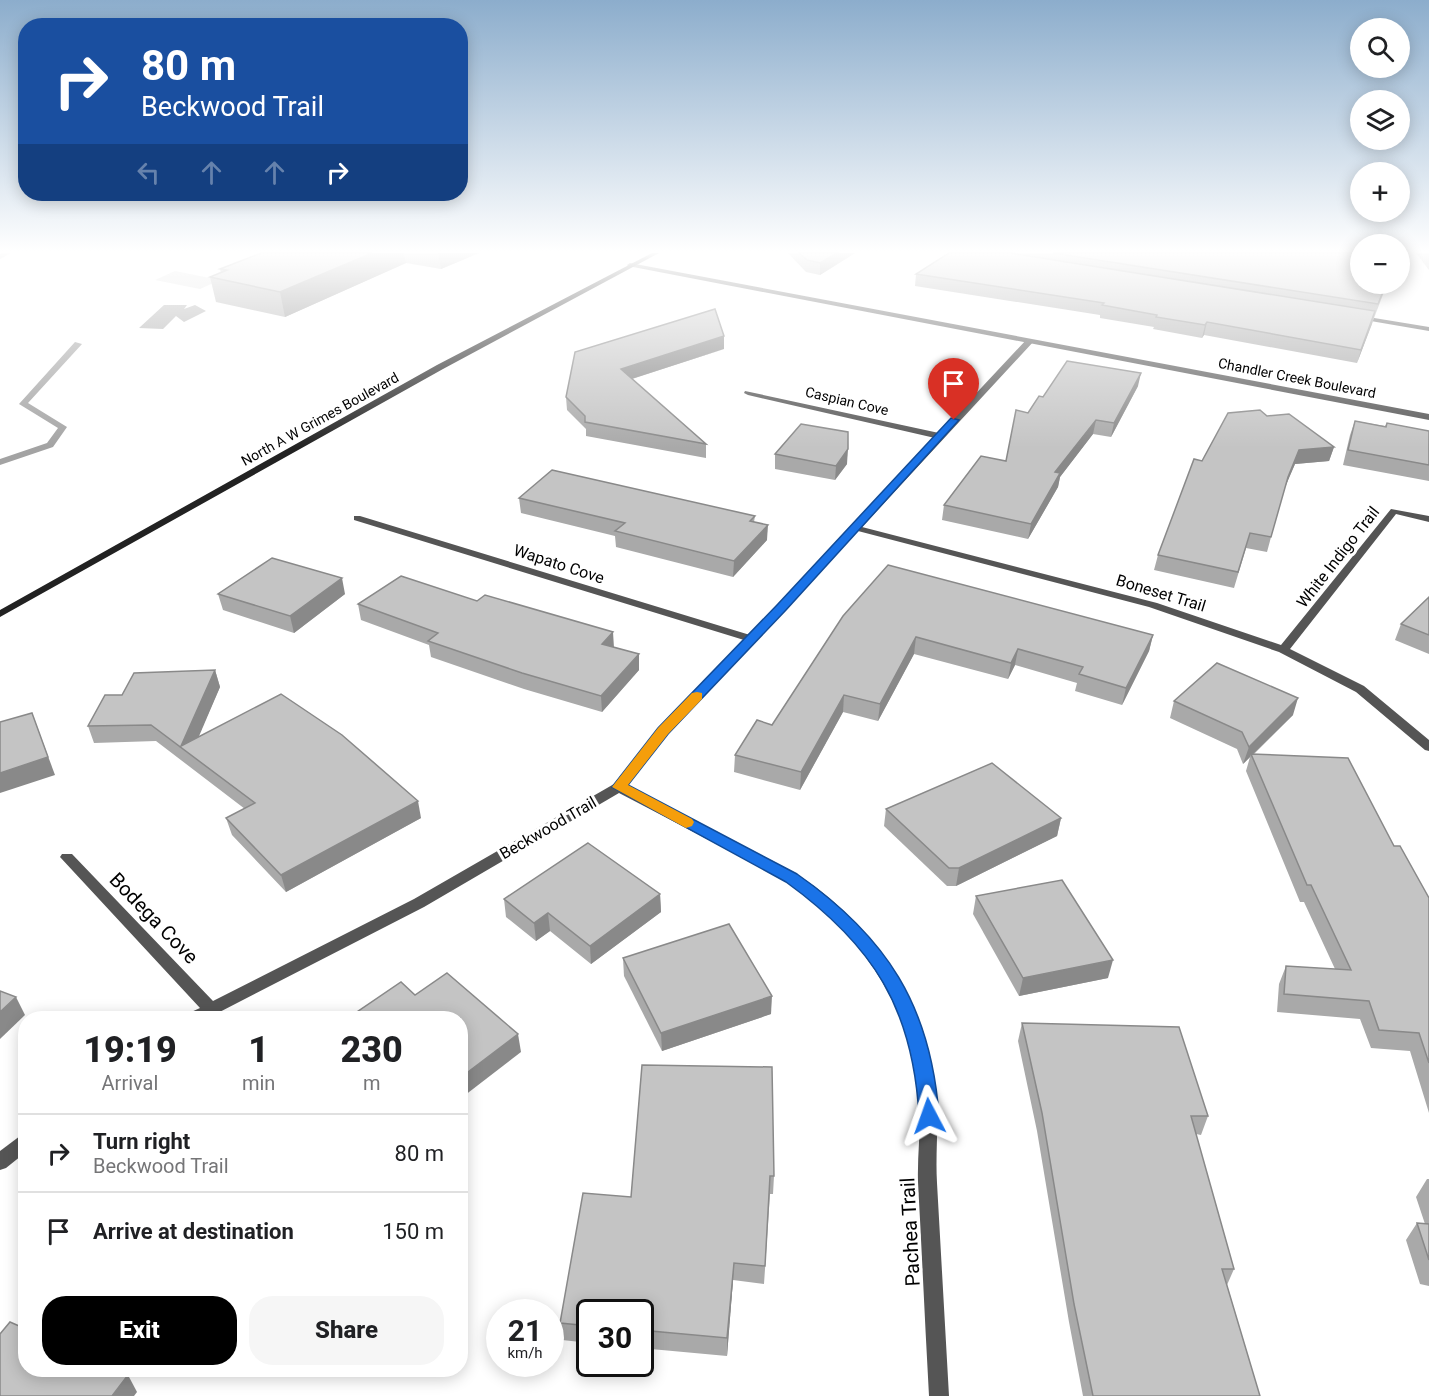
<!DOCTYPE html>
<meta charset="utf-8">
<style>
body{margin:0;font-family:Roboto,sans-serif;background:#f6f6f6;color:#202124;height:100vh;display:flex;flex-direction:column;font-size:22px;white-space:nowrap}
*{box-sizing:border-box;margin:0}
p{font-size:20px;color:#757577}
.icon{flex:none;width:33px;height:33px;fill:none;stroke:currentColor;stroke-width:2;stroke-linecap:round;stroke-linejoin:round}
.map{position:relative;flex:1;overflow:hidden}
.sheet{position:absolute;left:18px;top:1011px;width:450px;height:366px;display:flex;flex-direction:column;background:#fff;border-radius:24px;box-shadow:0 3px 15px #0003}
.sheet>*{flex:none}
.hud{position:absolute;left:18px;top:18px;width:450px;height:183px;border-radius:24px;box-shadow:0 3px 15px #0003;background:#1a4fa0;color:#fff;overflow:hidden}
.tools{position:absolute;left:1350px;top:18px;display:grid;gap:12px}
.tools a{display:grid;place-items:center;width:60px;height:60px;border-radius:50%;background:#fff;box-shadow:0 3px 15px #0003;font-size:30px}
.speed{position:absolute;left:486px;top:1299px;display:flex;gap:12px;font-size:30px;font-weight:700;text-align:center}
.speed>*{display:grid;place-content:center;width:78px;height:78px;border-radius:50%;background:#fff;box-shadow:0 3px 15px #0003;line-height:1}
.speed small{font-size:15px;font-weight:400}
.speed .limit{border:3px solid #111;border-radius:9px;background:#fff;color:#111}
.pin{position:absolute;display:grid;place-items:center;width:51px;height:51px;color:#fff;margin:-62px -26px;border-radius:50% 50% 50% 0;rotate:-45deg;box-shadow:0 0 6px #0007}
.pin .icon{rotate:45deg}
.me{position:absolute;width:66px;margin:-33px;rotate:356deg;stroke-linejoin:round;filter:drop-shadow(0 0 4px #0008)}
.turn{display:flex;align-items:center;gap:21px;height:126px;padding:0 24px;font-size:27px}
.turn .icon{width:78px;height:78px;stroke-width:2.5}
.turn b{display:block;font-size:42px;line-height:51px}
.lanes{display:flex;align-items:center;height:57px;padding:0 24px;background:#0003;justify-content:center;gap:30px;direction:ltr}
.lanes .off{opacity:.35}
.eta{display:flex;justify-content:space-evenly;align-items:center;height:102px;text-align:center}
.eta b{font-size:36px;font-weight:800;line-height:42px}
.action{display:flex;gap:12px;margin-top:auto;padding:12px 24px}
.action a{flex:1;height:69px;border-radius:24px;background:#000;color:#fff;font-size:24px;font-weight:800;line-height:69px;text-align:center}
.action a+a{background:#f6f6f6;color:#202124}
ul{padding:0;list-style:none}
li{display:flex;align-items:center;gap:18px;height:78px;padding:0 24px;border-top:2px solid #e0e0e0}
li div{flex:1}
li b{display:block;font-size:22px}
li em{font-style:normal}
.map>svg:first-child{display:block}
.green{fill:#dcdcdc}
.water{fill:#a3a3a3}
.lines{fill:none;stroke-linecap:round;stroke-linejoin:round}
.stream{fill:#a3a3a3;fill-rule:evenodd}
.minor{fill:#555;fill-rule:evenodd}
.tertiary{fill:#555;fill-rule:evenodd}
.secondary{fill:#222;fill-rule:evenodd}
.wall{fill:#a9a9a9}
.shaded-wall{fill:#898989}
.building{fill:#c4c4c4;stroke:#898989;stroke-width:1.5}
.route{fill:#1a73e8;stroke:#114b97;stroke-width:1.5}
.slow{fill:#f59e0b}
.labels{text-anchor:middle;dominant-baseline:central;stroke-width:6;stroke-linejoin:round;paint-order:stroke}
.far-street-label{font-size:14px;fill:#000;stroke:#fff}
.street-label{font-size:16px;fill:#000;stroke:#fff}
.near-street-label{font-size:20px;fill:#000;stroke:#fff}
</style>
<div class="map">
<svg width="1429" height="1396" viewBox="0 0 1429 1396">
<rect width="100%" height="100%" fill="#fff"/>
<!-- green -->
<polygon class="green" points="175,271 220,280 200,289 155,280"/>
<!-- water -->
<polygon class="water" points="164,305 187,305 184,309 195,305 206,311 184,322 176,316 163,329 139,328"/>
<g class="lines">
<!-- stream -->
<g class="stream">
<polygon points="4,253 11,253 0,259 0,254"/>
<polygon points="75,342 82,344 28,403 67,427 53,447 0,465 0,459 47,443 58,428 19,404"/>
</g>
<!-- minor -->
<g class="minor">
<polygon points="1356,315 1429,327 1429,331 1359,319 1355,317"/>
<path d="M1027,339L1034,341L862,527L1157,603L1281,645L1391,509L1429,516V522L1396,514L1290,649L1364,686L1429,740V751L1425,750L1356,692L1279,652L1149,607L858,531L667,734L627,786C665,805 702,825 740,845C758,854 778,863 796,874C867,917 923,1001 935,1083C940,1117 935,1150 937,1183C941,1254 945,1325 949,1396H929C925,1325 922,1254 918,1182C917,1149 923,1116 918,1082C906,999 856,930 788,882C771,871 750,862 732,852C694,832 657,813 619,793L424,907L208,1018H187L189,1013L200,1008L60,857L62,854H72L213,1001L414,899L614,784L659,728L744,640L354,520V516H360L750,635L935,438L748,395L744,393L745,391L939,433Z"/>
<polygon points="26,1134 26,1152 6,1168 0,1170 0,1151 20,1136"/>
</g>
<!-- tertiary -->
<polygon class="tertiary" points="630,263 1429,414 1429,420 628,266 627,265"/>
<!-- secondary -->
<polygon class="secondary" points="652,253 659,253 443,369 0,617 0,610 437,365"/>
</g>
<!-- wall -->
<g class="wall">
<polygon points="261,253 479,253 441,269 406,263 285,317 216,302 210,277 221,273 220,269"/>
<polygon points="788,253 855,253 820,275 806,272"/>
<polygon points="949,253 1360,253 1387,284 1357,363 1204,335 1202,338 1153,329 1154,327 1100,318 1100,315 915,286 916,274"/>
<polygon points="1416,253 1429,253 1429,270"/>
<polygon points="724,349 632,379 706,444 706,458 586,436 586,429 567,410 566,397"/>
<polygon points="1138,386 1111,437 1093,434 1060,477 1058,487 1028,539 942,520 944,505 1006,461 1028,413 1043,397"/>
<polygon points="1267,416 1334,447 1329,461 1295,464 1284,489 1267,552 1246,548 1234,588 1154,570 1158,555 1202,461"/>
<polygon points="1355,421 1385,426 1387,423 1429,431 1429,481 1343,465 1350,435"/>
<polygon points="775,454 847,464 835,480 775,469"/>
<polygon points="519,498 755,516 754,522 767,540 733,577 616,547 615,536 521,513"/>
<polygon points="218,594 345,594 294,633 223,610"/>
<polygon points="1429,597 1429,654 1395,640 1401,624"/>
<polygon points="358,604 614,647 639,654 639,670 602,712 524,689 431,657 429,645 361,620"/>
<polygon points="843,616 1153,635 1149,651 1122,705 1075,691 1077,683 1015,665 1008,679 914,654 878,721 843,712 800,790 734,772 735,755 772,725"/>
<polygon points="215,670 220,687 198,737 421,818 286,892 232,835 226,818 245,809 156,741 94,743 88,726 122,695"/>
<polygon points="1174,701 1293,715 1254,754 1394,846 1429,898 1429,1113 1410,1051 1371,1048 1360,1019 1277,1012 1279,984 1286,966 1335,969 1304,902 1300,902 1246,771 1250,757 1243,764 1237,749 1170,718"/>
<polygon points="886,809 1061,818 1057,836 956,886 947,886 884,826"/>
<polygon points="660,894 661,912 591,964 550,931 536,941 506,917 504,899"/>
<polygon points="976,896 1108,978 1019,996 973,914"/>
<polygon points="623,958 771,1014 662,1051 624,976"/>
<polygon points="1022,1023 1208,1116 1201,1135 1196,1134 1234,1269 1227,1285 1260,1396 1083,1396 1069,1322 1037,1131 1018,1041"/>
<polygon points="642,1065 774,1176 773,1194 770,1194 764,1284 733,1280 727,1356 640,1348 640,1312 590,1312 590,1343 562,1340 560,1323 631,1197"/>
<polygon points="1427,1179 1429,1179 1429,1286 1420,1284 1406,1240 1417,1223 1425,1224 1416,1197"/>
</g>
<!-- shaded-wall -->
<g class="shaded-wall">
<polygon points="372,253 404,253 406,263 285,317 280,292"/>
<polygon points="438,253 479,253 441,269"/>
<polygon points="837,253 855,253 820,275 820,263"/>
<polygon points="1375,311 1372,324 1357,363 1361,350"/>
<polygon points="1207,322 1204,335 1202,338 1205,325"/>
<polygon points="724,336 724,349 622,382 621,369"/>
<polygon points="1141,373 1138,386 1111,437 1114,423"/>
<polygon points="1096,420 1093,434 1060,477 1058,487 1028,539 1031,524 1055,472"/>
<polygon points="1334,447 1329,461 1295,464 1283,492 1288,477 1299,450"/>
<polygon points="848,449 847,464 835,480 836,466"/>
<polygon points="768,525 767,540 733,577 734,561"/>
<polygon points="342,578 345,594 294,633 290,616"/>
<polygon points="613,632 614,648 602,644"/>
<polygon points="1153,635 1149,651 1122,705 1126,688"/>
<polygon points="916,637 914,654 878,721 880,704"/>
<polygon points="1018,649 1015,665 1008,679 1011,663"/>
<polygon points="639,654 639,670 602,712 601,696"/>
<polygon points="215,670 220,687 191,755 181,746"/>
<polygon points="844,695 843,712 800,790 801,772"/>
<polygon points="1298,698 1293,715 1252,755 1251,754 1250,757 1243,764 1249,747"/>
<polygon points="32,713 55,775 0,793 0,773"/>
<polygon points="418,801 421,818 286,892 281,875"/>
<polygon points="1061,818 1057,836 956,886 959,868"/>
<polygon points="660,894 661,912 591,964 590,946"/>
<polygon points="548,913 550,931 536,941 534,923"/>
<polygon points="1113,960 1108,978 1019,996 1023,978"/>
<polygon points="772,996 771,1014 662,1051 661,1033"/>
<polygon points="16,997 25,1015 0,1039 0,1012"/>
<polygon points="518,1034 521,1052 460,1099 460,1078"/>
<polygon points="734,1263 733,1280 727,1356 727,1338"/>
<polygon points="128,1375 137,1392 134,1396 112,1396"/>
</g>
<!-- building -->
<g class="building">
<polygon points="261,253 372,253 280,292 210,277 227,270 220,269"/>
<polygon points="799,253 837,253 820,263 807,260"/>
<polygon points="949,253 1010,253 1375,311 1361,350 1207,322 1205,325 1156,317 1157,315 1102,305 1104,303 916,274"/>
<polygon points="1053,253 1360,253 1360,284 1386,284 1378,304"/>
<polygon points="715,309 724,336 621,369 706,444 585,422 585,416 566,397 575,352"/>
<polygon points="1067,361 1141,373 1114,423 1096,420 1055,472 1060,473 1031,524 944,505 981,456 1006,461 1016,410 1028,413 1039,396 1043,397"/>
<polygon points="1260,410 1267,416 1289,414 1334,447 1299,450 1288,477 1271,537 1250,533 1238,572 1158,555 1194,459 1202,461 1228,413"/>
<polygon points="1355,421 1386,427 1387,423 1429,431 1429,465 1348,450"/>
<polygon points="801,424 848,432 848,449 836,466 775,454"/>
<polygon points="552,470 755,516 750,521 768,525 734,561 615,531 625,523 519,498"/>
<polygon points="272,558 342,578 290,616 218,594"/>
<polygon points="888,565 1153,635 1126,688 1079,674 1083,667 1018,649 1011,663 916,637 880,704 844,695 801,772 735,755 757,720 772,725 843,616"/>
<polygon points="401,576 477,601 485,595 613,632 602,644 639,654 601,696 522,673 428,641 438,633 358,604"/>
<polygon points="1429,597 1429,635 1401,624"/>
<polygon points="1217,663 1298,698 1249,747 1242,732 1174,701"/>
<polygon points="215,670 181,746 281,694 342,735 418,801 281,875 226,818 255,803 151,725 88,726 105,695 122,695 134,673"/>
<polygon points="32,713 48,757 0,773 0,722"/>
<polygon points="1251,754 1348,758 1394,846 1400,846 1429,898 1429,1063 1419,1033 1379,1030 1369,1001 1284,994 1286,966 1351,970 1311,885 1307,885"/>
<polygon points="992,763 1061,818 959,868 949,868 886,809"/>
<polygon points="588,843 660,894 590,946 548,913 534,923 504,899"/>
<polygon points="1062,880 1113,960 1023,978 976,896"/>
<polygon points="729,924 772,996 661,1033 623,958"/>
<polygon points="447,973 518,1034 460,1078 460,1018 348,1018 401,982 415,995"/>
<polygon points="0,991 16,997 0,1012"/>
<polygon points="1022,1023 1179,1027 1208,1116 1191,1116 1234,1269 1222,1269 1260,1396 1093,1396 1074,1304 1042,1113"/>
<polygon points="642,1065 772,1067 774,1176 770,1176 765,1266 734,1263 727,1338 640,1330 640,1312 590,1312 590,1326 560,1323 583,1193 631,1197"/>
<polygon points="1417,1223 1429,1224 1429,1260"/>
<polygon points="10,1322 26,1329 26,1370 116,1370 128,1375 112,1396 0,1396 0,1334"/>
</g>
<!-- sky -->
<linearGradient id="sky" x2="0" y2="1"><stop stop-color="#8cadcc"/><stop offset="0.56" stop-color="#fff"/><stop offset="1" stop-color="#fff" stop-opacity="0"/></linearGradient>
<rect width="1429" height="448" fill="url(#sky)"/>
<!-- route -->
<path class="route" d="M951,418L959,420L786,610L668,734L628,785L797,874C887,937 931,1006 939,1116L936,1122L929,1124L922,1122L919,1116C913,1008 873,945 786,882L612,787L658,728L777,605Z"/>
<!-- slow -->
<polygon class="slow" points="697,692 702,693 702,699 668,734 628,785 692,819 694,822 692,826 686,828 612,787 658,728 692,693"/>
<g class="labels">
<!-- far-street labels -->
<g class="far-street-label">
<text transform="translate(1297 378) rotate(11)">Chandler Creek Boulevard</text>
<text transform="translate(847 401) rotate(13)">Caspian Cove</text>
<text transform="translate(320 419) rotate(-29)">North A W Grimes Boulevard</text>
</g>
<!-- street labels -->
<g class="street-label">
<text transform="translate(1338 557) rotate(-52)">White Indigo Trail</text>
<text transform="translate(559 564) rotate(18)">Wapato Cove</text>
<text transform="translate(1161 593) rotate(17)">Boneset Trail</text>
<text transform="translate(548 828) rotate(-30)">Beckwood Trail</text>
</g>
<!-- near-street labels -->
<g class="near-street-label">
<text transform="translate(154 918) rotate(46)">Bodega Cove</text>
<text transform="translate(910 1232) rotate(-93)">Pachea Trail</text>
</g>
</g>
</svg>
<div class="tools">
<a><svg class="icon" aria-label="search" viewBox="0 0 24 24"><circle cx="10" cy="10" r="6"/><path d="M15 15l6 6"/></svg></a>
<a><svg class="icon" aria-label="layers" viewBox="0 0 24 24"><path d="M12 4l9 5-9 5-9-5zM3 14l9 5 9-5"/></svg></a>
<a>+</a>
<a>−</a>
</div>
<div class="speed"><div>21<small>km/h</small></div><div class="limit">30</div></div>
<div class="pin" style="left:954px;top:420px;background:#d93025"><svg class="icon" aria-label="arrive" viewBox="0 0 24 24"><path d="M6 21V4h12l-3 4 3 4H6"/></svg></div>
<svg class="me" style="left:929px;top:1116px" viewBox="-20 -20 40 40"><path d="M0-17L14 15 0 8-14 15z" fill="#1a73e8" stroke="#fff" stroke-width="4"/></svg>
<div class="hud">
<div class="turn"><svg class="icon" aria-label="right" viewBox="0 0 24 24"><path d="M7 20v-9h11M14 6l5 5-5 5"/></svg><div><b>80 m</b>Beckwood Trail</div></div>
<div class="lanes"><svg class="icon off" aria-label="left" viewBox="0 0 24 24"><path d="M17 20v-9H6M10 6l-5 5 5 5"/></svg><svg class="icon off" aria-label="ahead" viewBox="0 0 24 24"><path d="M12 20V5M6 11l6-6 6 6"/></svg><svg class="icon off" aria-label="ahead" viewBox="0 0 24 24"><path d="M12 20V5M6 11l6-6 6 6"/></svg><svg class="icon" aria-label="right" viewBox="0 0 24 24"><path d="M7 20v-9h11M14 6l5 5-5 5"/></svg></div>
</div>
<section class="sheet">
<div class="eta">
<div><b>19:19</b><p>Arrival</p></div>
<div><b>1</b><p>min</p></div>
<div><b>230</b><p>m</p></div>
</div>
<ul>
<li><svg class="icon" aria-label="right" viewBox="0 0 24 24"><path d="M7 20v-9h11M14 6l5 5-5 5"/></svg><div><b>Turn right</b><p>Beckwood Trail</p></div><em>80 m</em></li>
<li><svg class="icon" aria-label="arrive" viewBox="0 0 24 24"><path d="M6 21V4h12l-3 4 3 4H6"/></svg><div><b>Arrive at destination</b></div><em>150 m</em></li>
</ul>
<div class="action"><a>Exit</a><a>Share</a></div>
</section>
</div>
